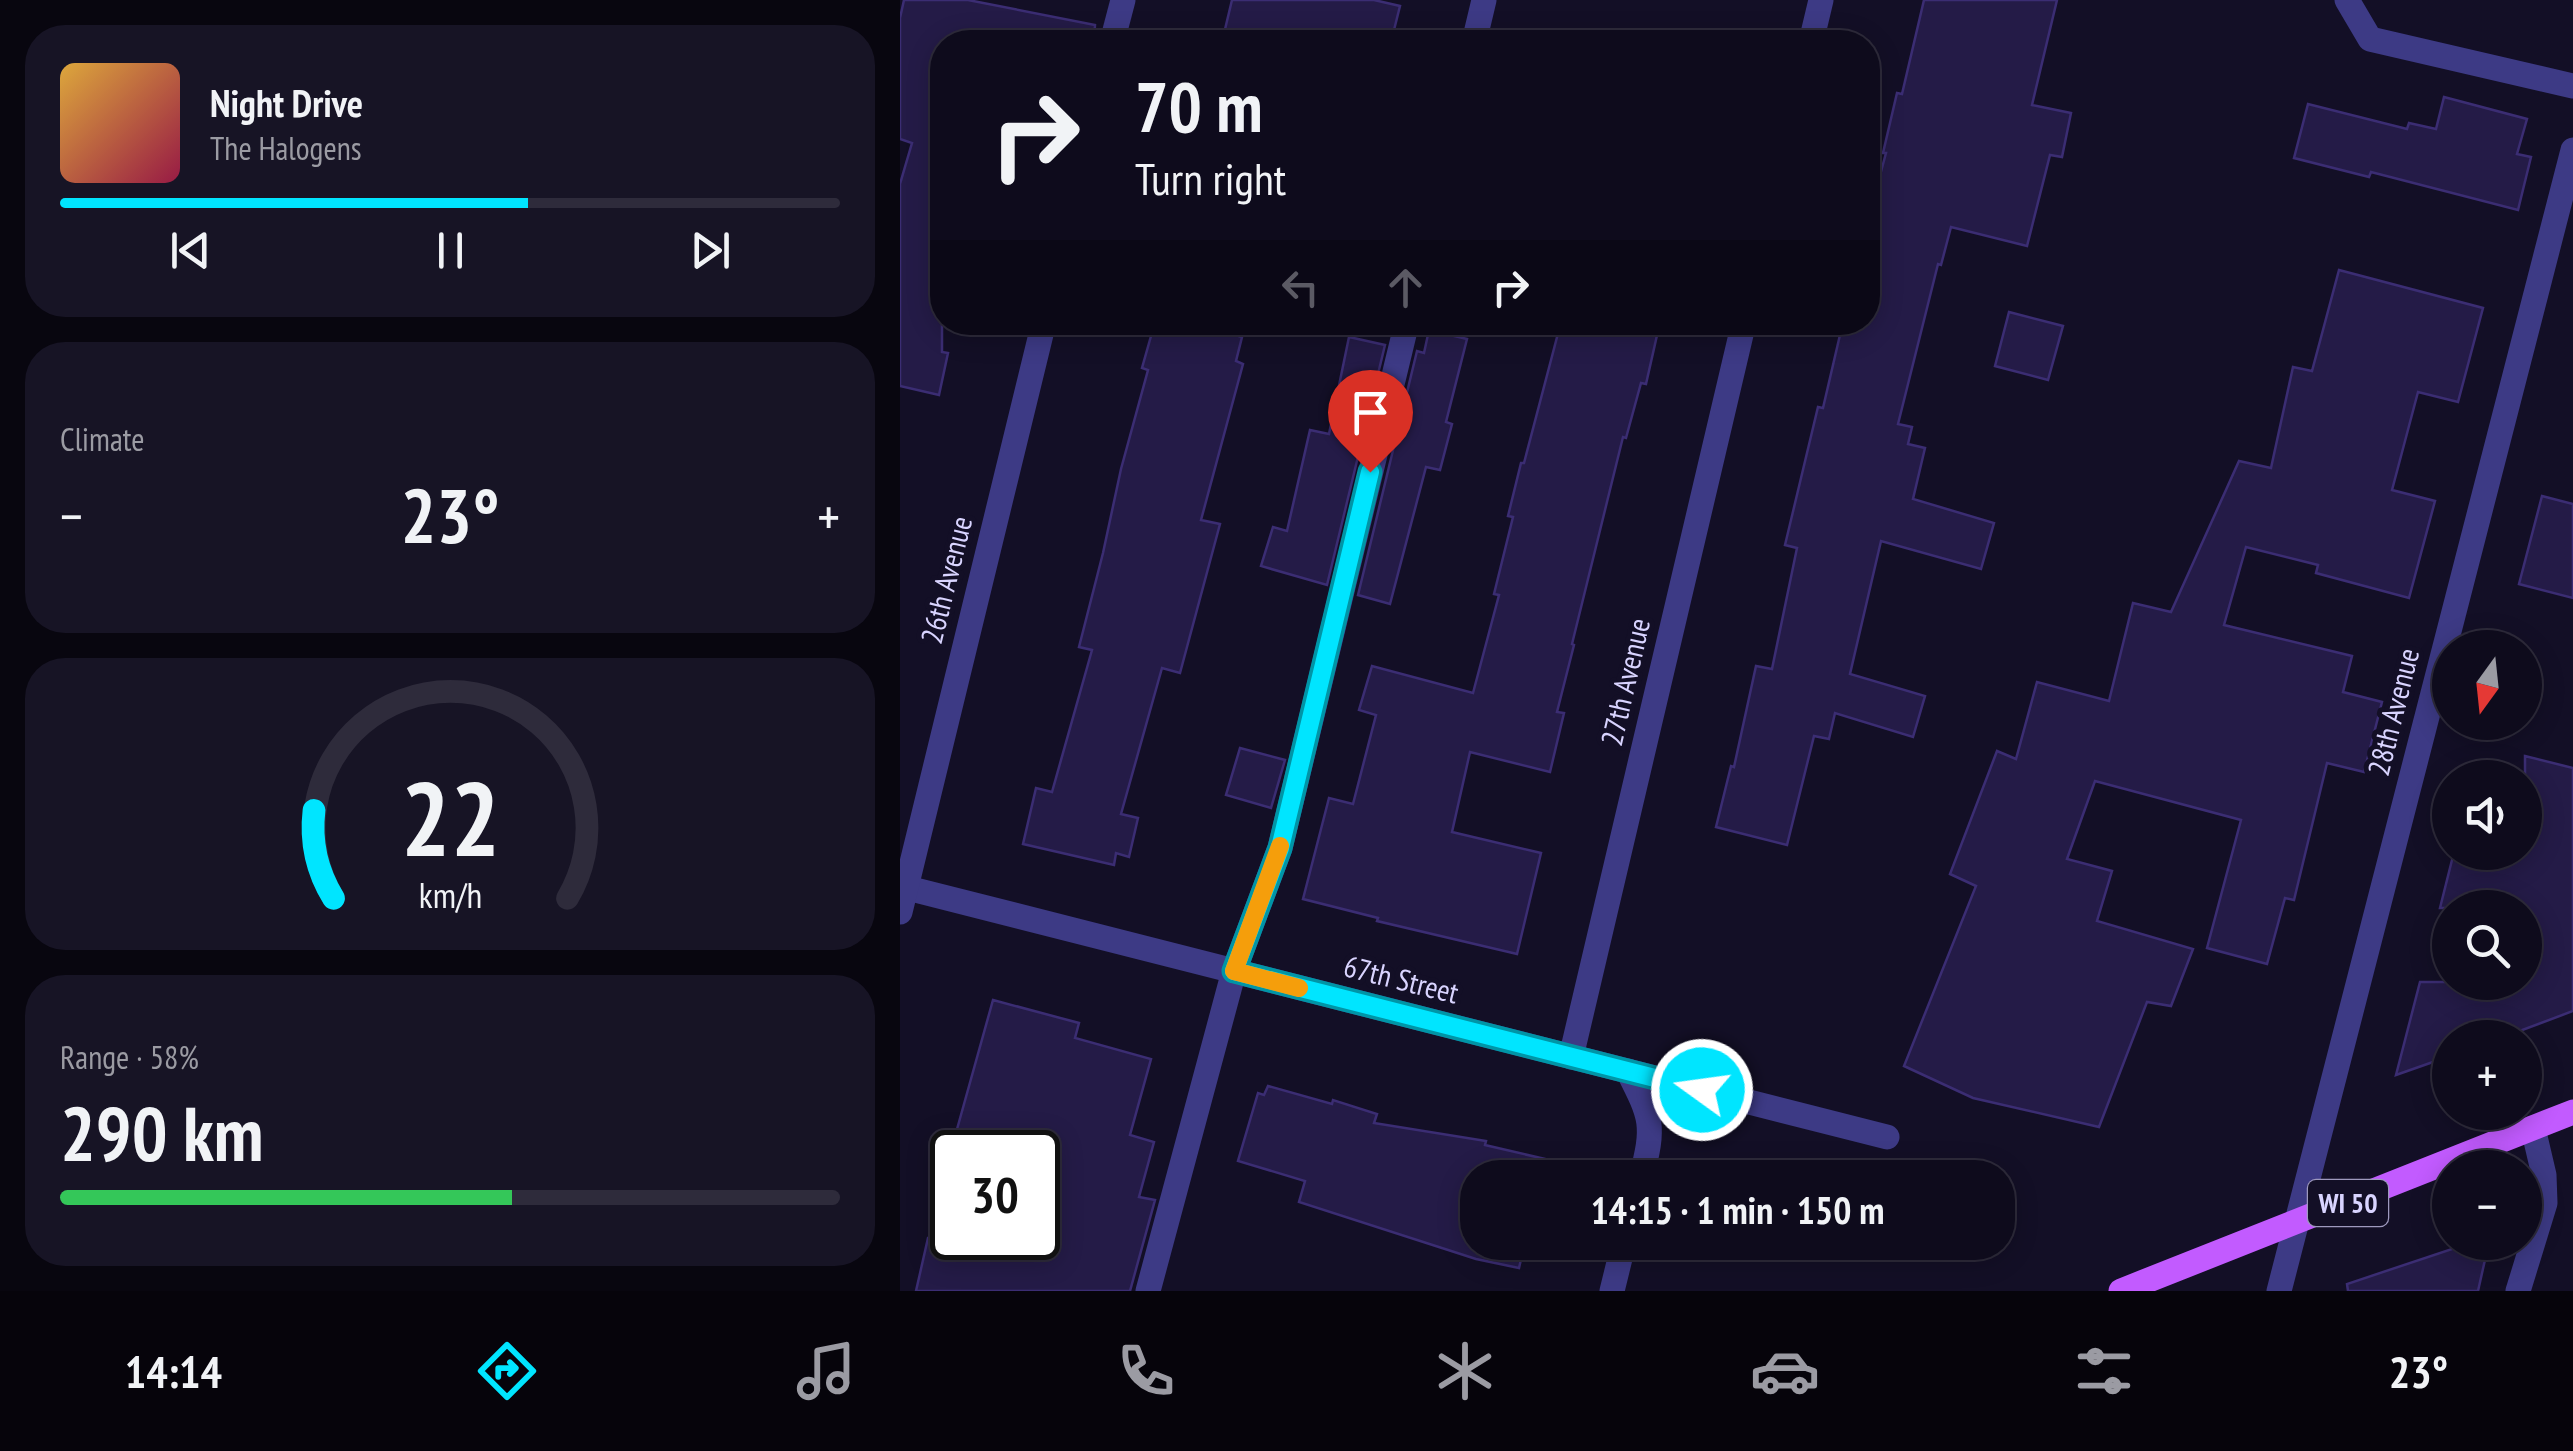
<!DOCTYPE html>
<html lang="en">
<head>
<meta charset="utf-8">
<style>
  body { margin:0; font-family:"PT Sans Narrow",sans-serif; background:#171425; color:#f1f3f6; height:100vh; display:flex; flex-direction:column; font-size:38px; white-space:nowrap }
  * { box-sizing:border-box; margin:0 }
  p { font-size:32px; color:#9b9ba3 }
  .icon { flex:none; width:55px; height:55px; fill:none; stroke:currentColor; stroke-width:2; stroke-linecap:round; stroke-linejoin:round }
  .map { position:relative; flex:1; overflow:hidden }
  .drawer { display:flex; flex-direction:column; gap:25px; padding:25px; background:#08060f; width:900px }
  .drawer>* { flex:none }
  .banner { position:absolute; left:30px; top:30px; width:950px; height:305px; border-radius:40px; box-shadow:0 5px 25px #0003,0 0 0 2px #2e2b3b; background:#0e0b1c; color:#f1f3f6; overflow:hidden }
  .needle { width:65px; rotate:195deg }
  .controls { position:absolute; left:1532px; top:630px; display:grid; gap:20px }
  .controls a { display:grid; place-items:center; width:110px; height:110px; border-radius:50%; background:#0e0b1c; box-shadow:0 5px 25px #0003,0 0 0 2px #2e2b3b; font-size:50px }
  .speed { position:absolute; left:30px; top:1130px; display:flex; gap:20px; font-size:50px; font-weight:700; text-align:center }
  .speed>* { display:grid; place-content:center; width:130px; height:130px; border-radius:50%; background:#0e0b1c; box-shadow:0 5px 25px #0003,0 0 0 2px #2e2b3b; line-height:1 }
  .speed .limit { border:5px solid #111; border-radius:15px; background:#fff; color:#111 }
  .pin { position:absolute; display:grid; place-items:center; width:85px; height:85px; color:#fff; margin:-102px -42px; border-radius:50% 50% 50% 0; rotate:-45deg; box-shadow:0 0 10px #0007 }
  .pin .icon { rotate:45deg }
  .me { position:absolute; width:110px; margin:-55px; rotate:284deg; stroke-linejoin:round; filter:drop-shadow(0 0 8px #0008) }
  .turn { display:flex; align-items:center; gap:35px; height:210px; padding:0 40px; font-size:45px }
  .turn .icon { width:130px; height:130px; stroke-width:2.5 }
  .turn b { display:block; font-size:70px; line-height:85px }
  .lanes { display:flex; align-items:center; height:95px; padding:0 40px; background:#0003; justify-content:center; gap:50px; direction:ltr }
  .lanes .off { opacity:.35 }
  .big { font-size:75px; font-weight:700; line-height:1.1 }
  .drawer .card { flex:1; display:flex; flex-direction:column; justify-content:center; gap:15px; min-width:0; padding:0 35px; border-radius:40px; background:#171425 }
  .drawer .dial { align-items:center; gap:0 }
  .dial svg { height:260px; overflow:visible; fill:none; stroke:#2e2b3b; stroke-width:7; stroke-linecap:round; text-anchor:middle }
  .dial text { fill:#f1f3f6; stroke:none }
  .song { display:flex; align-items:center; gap:30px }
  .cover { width:120px; height:120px; border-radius:15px; background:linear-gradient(135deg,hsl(40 70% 55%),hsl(340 70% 35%)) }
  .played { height:10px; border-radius:5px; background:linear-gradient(90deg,#00e5ff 60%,#2e2b3b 60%) }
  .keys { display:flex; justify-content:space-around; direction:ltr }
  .heat { display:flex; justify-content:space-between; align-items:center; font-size:55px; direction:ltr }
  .charge { height:15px; border-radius:8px; background:linear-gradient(90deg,#34c759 58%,#2e2b3b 0) }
  .trip { position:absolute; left:560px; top:1160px; width:555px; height:100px; border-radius:40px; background:#0e0b1c; box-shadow:0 5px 25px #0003,0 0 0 2px #2e2b3b; font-weight:700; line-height:100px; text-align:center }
  .dock { display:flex; height:160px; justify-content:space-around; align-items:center; background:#06040b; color:#9b9ba3 }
  .dock .icon { width:70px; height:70px }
  .dock .current { color:#00e5ff }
  .dock b { font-size:45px; color:#f1f3f6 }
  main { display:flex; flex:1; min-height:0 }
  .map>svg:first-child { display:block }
  .building { fill:#241b47; stroke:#3b2d73; stroke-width:2.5 }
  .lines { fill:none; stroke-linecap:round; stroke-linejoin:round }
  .minor { stroke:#3d3a85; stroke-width:25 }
  .major { stroke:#c25bff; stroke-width:25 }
  .route-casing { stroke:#0095a6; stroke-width:25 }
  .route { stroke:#00e5ff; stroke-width:18 }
  .slow { stroke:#f59e0b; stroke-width:18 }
  .labels { text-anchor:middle; stroke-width:10; stroke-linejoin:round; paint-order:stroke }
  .shield { fill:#130f26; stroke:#9e99be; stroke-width:2.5 }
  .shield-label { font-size:28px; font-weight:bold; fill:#d9d4ff }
  .street-label { font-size:30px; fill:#d9d4ff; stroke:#130f26 }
</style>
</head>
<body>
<main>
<section class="drawer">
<div class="card">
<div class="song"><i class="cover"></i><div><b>Night Drive</b><p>The Halogens</p></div></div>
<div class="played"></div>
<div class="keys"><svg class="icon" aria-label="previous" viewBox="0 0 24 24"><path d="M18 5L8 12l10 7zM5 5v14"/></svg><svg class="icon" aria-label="pause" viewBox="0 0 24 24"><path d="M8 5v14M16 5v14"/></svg><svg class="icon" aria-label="next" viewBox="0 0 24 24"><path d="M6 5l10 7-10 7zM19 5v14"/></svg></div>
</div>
<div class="card"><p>Climate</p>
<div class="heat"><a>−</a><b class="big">23°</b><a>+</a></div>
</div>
<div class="card dial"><svg viewBox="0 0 100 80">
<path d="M14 69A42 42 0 1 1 86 69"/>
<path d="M14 69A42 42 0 0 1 8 42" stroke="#00e5ff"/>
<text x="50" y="56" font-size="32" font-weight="700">22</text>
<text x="50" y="72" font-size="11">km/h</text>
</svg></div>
<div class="card"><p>Range · 58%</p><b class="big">290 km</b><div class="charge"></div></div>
</section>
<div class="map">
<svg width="1673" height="1291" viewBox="0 0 1673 1291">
  <rect width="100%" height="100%" fill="#130f26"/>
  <g class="building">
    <polygon points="4,0 68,0 195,25 194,42 42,42 42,352 48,353 39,395 0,386 0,184 12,143 0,139 0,18"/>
    <polygon points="332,0 474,0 500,6 491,42 322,42"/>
    <polygon points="1024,0 1157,0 1132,105 1171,113 1162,157 1150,155 1127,246 1051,227 1041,265 1038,264 998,424 1012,427 1008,444 1025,448 1013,499 1094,523 1081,569 981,541 950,674 1025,696 1013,737 935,713 929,739 914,736 887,845 816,827 831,766 834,767 856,666 872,669 897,548 885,545 918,407 923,408 943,322 968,322 968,220 986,153 983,153 997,93 1002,94"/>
    <polygon points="1544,97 1627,119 1617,154 1631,157 1618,210 1471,172 1469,177 1394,158 1408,104 1507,129 1509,123 1536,129"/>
    <polygon points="1439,270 1583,308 1558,402 1518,392 1492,490 1535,501 1509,598 1416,573 1418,565 1346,547 1324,625 1452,656 1443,692 1482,702 1464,772 1427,763 1394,900 1385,898 1367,964 1307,948 1341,820 1195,781 1167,859 1212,871 1197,921 1293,949 1271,1006 1247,1002 1199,1127 1073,1098 1004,1066 1076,886 1050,874 1097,751 1116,759 1137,682 1209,701 1233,603 1271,612 1339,461 1371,468 1393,367 1412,371"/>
    <polygon points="1109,312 1163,326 1148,380 1095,366"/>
    <polygon points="255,322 293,322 342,337 336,361 343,364 301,520 320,524 280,673 262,668 221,814 238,818 229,857 216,853 214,865 123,844 136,788 152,792 192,650 179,647 203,553 221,469 248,370 242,368"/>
    <polygon points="661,322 760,322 746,384 741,383 726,438 723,437 672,644 674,645 657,712 664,713 650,772 570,752 552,832 641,853 617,954 477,921 478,918 403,899 429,798 453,804 476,715 459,710 472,666 573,693 599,595 594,594 613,517 608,516 621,463 624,463"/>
    <polygon points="529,330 567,339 546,422 552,424 540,470 526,467 490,604 458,595 517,351 524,353"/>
    <polygon points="449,337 485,345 427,585 361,566 373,527 387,531 410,430 429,434"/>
    <polygon points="1642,496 1673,504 1673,598 1619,584"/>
    <polygon points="340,748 385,760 371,808 326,795"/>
    <polygon points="1625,756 1673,768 1673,1011 1601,1038 1550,1038 1550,1056 1496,1075 1520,982 1625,982 1625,908 1540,908 1554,852 1625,852"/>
    <polygon points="93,1000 179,1023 175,1038 251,1059 230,1135 254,1142 239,1197 255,1200 230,1291 16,1291 28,1238 138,1238 138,1152 102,1152 54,1140"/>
    <polygon points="368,1086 432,1104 433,1100 477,1114 474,1123 586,1141 585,1145 645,1159 640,1178 578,1178 578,1242 625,1242 619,1268 576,1259 399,1202 405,1181 338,1161 358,1093 364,1095"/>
    <polygon points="1573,1242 1589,1242 1578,1291 1448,1291 1447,1284"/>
  </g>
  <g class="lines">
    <g class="minor">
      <polyline points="1447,0 1470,39 1673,86"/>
      <polyline points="212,42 223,0"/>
      <polyline points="574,42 584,0"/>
      <polyline points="911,42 921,0"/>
      <polyline points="0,886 987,1137"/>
      <polyline points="0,912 144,322"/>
      <polyline points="671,1057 844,322"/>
      <path d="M728,1071C752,1118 755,1125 741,1178"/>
      <polyline points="248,1291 334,971 380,848 507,322"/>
      <polyline points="712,1291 724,1242"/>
      <polyline points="1379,1291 1673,150"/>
      <polyline points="1618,1291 1645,1203 1644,1175 1633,1128"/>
    </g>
    <polyline class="major" points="1221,1291 1673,1112"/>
  </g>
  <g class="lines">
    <g class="route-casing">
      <polyline id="route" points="470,472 380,848 334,971 802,1090"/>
    </g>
    <use href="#route" class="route"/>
    <polyline class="slow" points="380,846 334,971 399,988"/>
  </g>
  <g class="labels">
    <rect class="shield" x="1408" y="1180" width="80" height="46" rx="8"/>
    <g class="shield-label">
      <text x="1448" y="1213">WI 50</text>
    </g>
    <g class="street-label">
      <text transform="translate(47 580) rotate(-76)" y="10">26th Avenue</text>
      <text transform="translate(726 682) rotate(-77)" y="10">27th Avenue</text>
      <text transform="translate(1494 712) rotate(-76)" y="10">28th Avenue</text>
      <text transform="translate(501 980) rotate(14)" y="10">67th Street</text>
    </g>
  </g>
</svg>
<div class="controls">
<a><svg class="needle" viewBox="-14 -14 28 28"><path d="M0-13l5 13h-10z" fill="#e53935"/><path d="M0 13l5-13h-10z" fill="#9b9ba3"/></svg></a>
<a><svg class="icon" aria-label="sound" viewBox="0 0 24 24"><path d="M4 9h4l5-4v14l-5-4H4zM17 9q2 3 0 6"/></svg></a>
<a><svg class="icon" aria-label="search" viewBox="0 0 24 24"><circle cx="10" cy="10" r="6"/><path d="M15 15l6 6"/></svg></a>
<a>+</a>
<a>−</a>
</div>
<div class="speed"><div class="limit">30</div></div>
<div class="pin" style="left:470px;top:472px;background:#d93025"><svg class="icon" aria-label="arrive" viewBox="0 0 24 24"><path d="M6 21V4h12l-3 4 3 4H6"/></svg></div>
<svg class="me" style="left:802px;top:1090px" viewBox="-20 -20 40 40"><circle r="17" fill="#00e5ff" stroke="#fff" stroke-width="3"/><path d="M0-11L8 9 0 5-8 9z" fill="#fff"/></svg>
<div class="trip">14:15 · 1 min · 150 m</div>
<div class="banner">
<div class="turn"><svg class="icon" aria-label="right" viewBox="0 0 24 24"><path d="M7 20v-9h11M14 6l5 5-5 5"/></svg><div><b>70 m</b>Turn right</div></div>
<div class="lanes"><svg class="icon off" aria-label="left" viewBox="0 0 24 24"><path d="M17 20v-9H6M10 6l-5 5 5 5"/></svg><svg class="icon off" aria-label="ahead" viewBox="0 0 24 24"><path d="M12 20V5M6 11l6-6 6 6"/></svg><svg class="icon" aria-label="right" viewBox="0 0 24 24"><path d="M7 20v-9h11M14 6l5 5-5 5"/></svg></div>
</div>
</div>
</main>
<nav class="dock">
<b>14:14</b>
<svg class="icon current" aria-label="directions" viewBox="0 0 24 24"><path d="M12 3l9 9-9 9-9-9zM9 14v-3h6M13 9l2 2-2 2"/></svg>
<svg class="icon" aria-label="music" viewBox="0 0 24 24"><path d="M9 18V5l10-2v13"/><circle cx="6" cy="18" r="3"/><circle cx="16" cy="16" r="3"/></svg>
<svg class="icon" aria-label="phone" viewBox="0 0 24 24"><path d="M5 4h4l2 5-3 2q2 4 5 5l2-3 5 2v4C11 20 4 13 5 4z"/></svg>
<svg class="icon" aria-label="climate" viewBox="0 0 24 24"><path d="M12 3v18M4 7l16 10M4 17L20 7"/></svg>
<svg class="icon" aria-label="car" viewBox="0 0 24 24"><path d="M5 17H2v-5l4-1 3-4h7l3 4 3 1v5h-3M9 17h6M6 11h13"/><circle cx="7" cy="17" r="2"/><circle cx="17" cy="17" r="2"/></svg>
<svg class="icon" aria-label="filters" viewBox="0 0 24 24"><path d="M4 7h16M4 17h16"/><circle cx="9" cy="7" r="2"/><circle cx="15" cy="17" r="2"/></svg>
<b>23°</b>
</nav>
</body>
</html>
